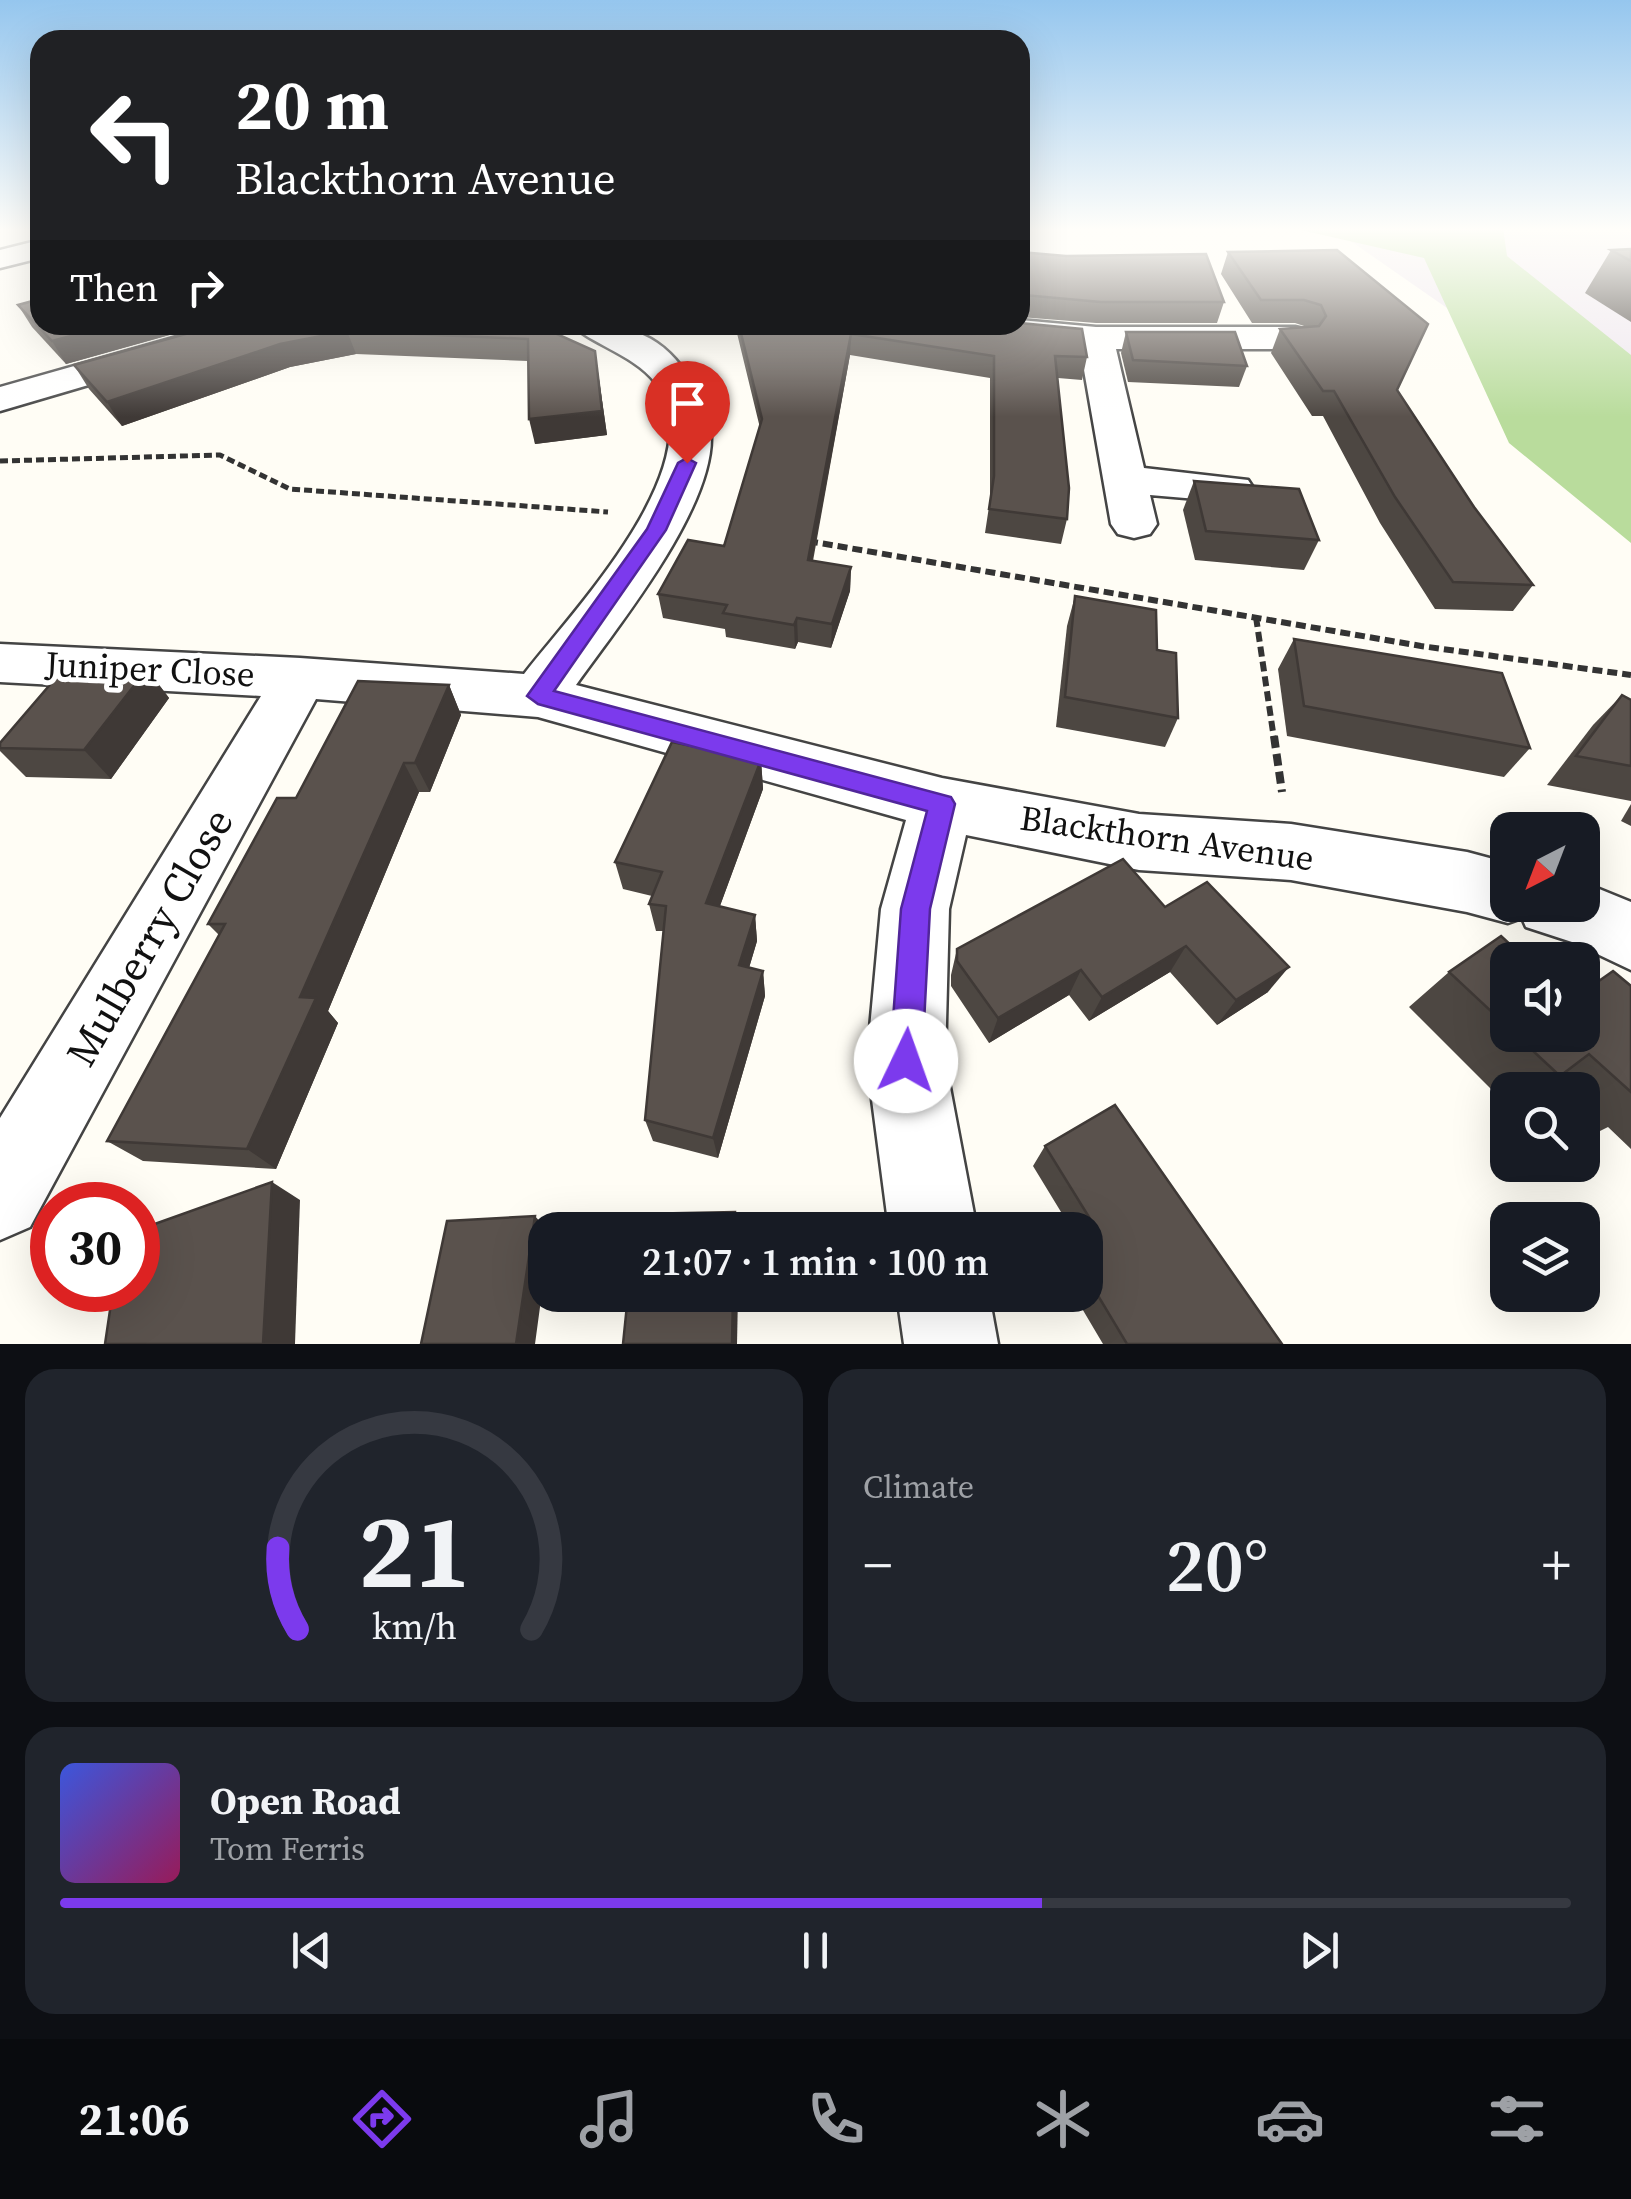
<!DOCTYPE html>
<html lang="en">
<head>
<meta charset="utf-8">
<style>
  body { margin:0; font-family:"Source Serif 4",serif; background:#20242c; color:#f1f3f6; height:100vh; display:flex; flex-direction:column; font-size:38px; white-space:nowrap }
  * { box-sizing:border-box; margin:0 }
  p { font-size:32px; color:#9ea1a6 }
  .icon { flex:none; width:55px; height:55px; fill:none; stroke:currentColor; stroke-width:2; stroke-linecap:round; stroke-linejoin:round }
  .map { position:relative; height:1344px; overflow:hidden }
  .details { display:flex; flex-direction:column; gap:25px; padding:25px; background:#0d0f14; flex:1 }
  .details>* { flex:none }
  .top-card { position:absolute; left:30px; top:30px; width:1000px; height:305px; border-radius:30px; box-shadow:0 10px 40px #0002; background:#202124; color:#fff; overflow:hidden }
  .needle { width:65px; rotate:222deg }
  .controls { position:absolute; left:1490px; top:812px; display:grid; gap:20px }
  .controls a { display:grid; place-items:center; width:110px; height:110px; border-radius:20px; background:#171b24; box-shadow:0 10px 40px #0002; font-size:50px }
  .speed { position:absolute; left:30px; top:1182px; display:flex; gap:20px; font-size:50px; font-weight:700; text-align:center }
  .speed>* { display:grid; place-content:center; width:130px; height:130px; border-radius:50%; background:#171b24; box-shadow:0 10px 40px #0002; line-height:1 }
  .speed .limit { border:15px solid #d22; background:#fff; color:#111 }
  .pin { position:absolute; display:grid; place-items:center; width:85px; height:85px; color:#fff; margin:-102px -42px; border-radius:50% 50% 50% 0; rotate:-45deg; box-shadow:0 0 10px #0007 }
  .pin .icon { rotate:45deg }
  .me { position:absolute; width:110px; margin:-55px; rotate:3deg; stroke-linejoin:round; filter:drop-shadow(0 0 8px #0008) }
  .turn { display:flex; align-items:center; gap:35px; height:210px; padding:0 40px; font-size:45px }
  .turn .icon { width:130px; height:130px; stroke-width:2.5 }
  .turn b { display:block; font-size:70px; line-height:85px }
  .then { display:flex; align-items:center; height:95px; padding:0 40px; background:#0003; gap:20px; font-size:38px }
  .big { font-size:75px; font-weight:600; line-height:1.1 }
  .details .card { flex:1; display:flex; flex-direction:column; justify-content:center; gap:15px; min-width:0; padding:0 35px; border-radius:30px; background:#20242c }
  .details .dial { align-items:center; gap:0 }
  .dial svg { height:260px; overflow:visible; fill:none; stroke:#363941; stroke-width:7; stroke-linecap:round; text-anchor:middle }
  .dial text { fill:#f1f3f6; stroke:none }
  .song { display:flex; align-items:center; gap:30px }
  .cover { width:120px; height:120px; border-radius:15px; background:linear-gradient(135deg,hsl(230 70% 55%),hsl(330 70% 35%)) }
  .played { height:10px; border-radius:5px; background:linear-gradient(90deg,#7c3aed 65%,#363941 65%) }
  .keys { display:flex; justify-content:space-around; direction:ltr }
  .heat { display:flex; justify-content:space-between; align-items:center; font-size:55px; direction:ltr }
  .details .tiles { flex:1; display:grid; gap:25px; grid-template-columns:1fr 1fr }
  .card:last-child { grid-column:span 2 }
  .trip { position:absolute; left:528px; top:1212px; width:575px; height:100px; border-radius:30px; background:#171b24; box-shadow:0 10px 40px #0002; font-weight:600; line-height:100px; text-align:center }
  .menu { display:flex; height:160px; justify-content:space-around; align-items:center; background:#090b0e; color:#9ea1a6 }
  .menu .icon { width:70px; height:70px }
  .menu .on { color:#7c3aed }
  .menu b { font-size:45px; color:#f1f3f6 }
  .map>svg:first-child { display:block }
  .industrial { fill:#eee6ef }
  .forest { fill:#b9dc9c }
  .lines { fill:none; stroke-linecap:round; stroke-linejoin:round }
  .minor-casing { stroke:#444; stroke-width:5 }
  .path-far2 { stroke:#333; stroke-width:5; stroke-dasharray:8 4; stroke-linecap:butt }
  .path-far1 { stroke:#333; stroke-width:6; stroke-dasharray:10 5; stroke-linecap:butt }
  .path { stroke:#333; stroke-width:8; stroke-dasharray:12 6; stroke-linecap:butt }
  .minor { fill:#fff; fill-rule:evenodd }
  .wall { fill:#4d4742 }
  .shaded-wall { fill:#3f3936 }
  .building { fill:#5a524d; stroke:#3f3936; stroke-width:2.5 }
  .route { fill:#7c3aed; stroke:#51269a; stroke-width:2.5 }
  .labels { text-anchor:middle; stroke-width:10; stroke-linejoin:round; paint-order:stroke }
  .street-label { font-size:35px; fill:#111; stroke:#fff }
  .near-street-label { font-size:42px; fill:#111; stroke:#fff }
</style>
</head>
<body>
<div class="map">
<svg width="1631" height="1344" viewBox="0 0 1631 1344">
  <rect width="100%" height="100%" fill="#fffdf5"/>
  <polygon class="industrial" points="1332,228 1631,228 1631,436"/>
  <polygon class="forest" points="1292,228 1503,228 1507,256 1631,355 1631,543 1509,443 1424,258"/>
  <g class="lines">
    <g class="minor-casing">
      <g id="minor">
        <polygon points="40,240 40,258 0,268 0,250"/>
        <polygon points="1020,320 1096,327 1295,327 1308,330 1313,338 1308,346 1295,349 1116,349 1144,468 1248,480 1254,489 1248,498 1232,502 1150,495 1157,524 1150,534 1134,538 1118,534 1111,524 1080,347 959,335 947,332 942,325 1020,325"/>
        <polygon points="219,325 274,325 269,332 0,411 0,387"/>
        <path d="M574,325C623,325 656,329 687,374C701,393 711,413 711,437C712,511 618,626 576,685L942,778L1139,814L1291,824L1467,852L1508,863V905H1582V882L1587,884L1631,902V970L1572,942L1526,927L1522,918L1508,923L1467,912L1291,880L1139,870L966,835L949,909L945,1061L977,1230H889L867,1061L881,909L906,820L538,717L316,699L30,1227L0,1240V1118L261,696L0,682V644L300,658L524,674C571,613 717,462 655,382C633,354 586,342 574,325Z"/>
        <polygon points="897,1295 989,1295 998,1344 904,1344"/>
      </g>
    </g>
    <polyline class="path-far2" points="0,461 220,455 290,489 608,512"/>
    <g class="path-far1">
      <polyline points="808,541 1421,646 1631,675"/>
      <polyline points="1256,617 1274,739"/>
    </g>
    <polyline class="path" points="1274,736 1282,792"/>
    <use href="#minor" class="minor"/>
  </g>
  <g class="wall">
    <polygon points="1631,249 1631,322 1585,293 1611,250"/>
    <polygon points="1337,250 1397,390 1474,507 1533,585 1513,611 1435,609 1380,523 1323,416 1312,416 1271,353 1280,329 1307,327 1295,323 1252,323 1221,274 1228,252"/>
    <polygon points="1020,252 1224,302 1217,323 1096,323 1020,317"/>
    <polygon points="18,305 205,325 66,364 32,327"/>
    <polygon points="218,325 537,325 595,351 607,435 535,444 528,361 356,354 290,367 122,426 89,389 74,365"/>
    <polygon points="735,325 1020,325 1087,357 1082,380 1058,378 1067,519 1061,544 985,533 990,500 990,378 850,355 813,561 851,567 850,591 831,648 798,642 795,649 726,637 725,629 663,618 658,594 724,546 760,428"/>
    <polygon points="1126,332 1247,366 1239,387 1128,382 1121,353"/>
    <polygon points="1194,481 1319,540 1304,570 1195,560 1183,510"/>
    <polygon points="1075,596 1157,650 1178,718 1165,747 1056,727 1067,626"/>
    <polygon points="1294,639 1530,748 1504,777 1287,736 1278,669"/>
    <polygon points="147,669 169,698 111,779 26,777 0,751 0,743"/>
    <polygon points="449,685 461,715 430,792 419,792 328,1011 338,1023 276,1169 143,1161 107,1141 219,935 208,924 296,798"/>
    <polygon points="1622,695 1631,700 1631,801 1547,785 1593,725"/>
    <polygon points="761,760 763,789 720,906 755,915 757,941 749,968 763,971 765,996 718,1158 653,1141 645,1120 663,931 656,931 649,904 652,896 623,889 615,862"/>
    <polygon points="1631,804 1631,826 1621,821"/>
    <polygon points="1165,907 1268,992 1217,1025 1170,972 1089,1021 1069,995 989,1043 951,986 951,975 957,949"/>
    <polygon points="1508,960 1508,1035 1582,1035 1631,986 1631,1149 1608,1127 1590,1136 1582,1129 1582,1090 1542,1090 1540,1089 1538,1090 1508,1090 1508,1106 1409,1007 1449,972"/>
    <polygon points="1045,1146 1282,1344 1103,1344 1074,1295 1085,1295 1085,1230 1072,1230 1033,1166"/>
  </g>
  <g class="shaded-wall">
    <polygon points="1024,295 1020,317 1020,300"/>
    <polygon points="112,325 205,325 66,364 52,341"/>
    <polygon points="347,331 356,354 290,367 122,426 107,402 280,344"/>
    <polygon points="851,334 850,355 808,584 808,560"/>
    <polygon points="595,351 607,435 535,444 529,419"/>
    <polygon points="851,567 850,591 831,648 832,624"/>
    <polygon points="797,618 798,642 795,649 794,625"/>
    <polygon points="147,669 169,698 111,779 84,750"/>
    <polygon points="449,685 461,715 430,792 415,763"/>
    <polygon points="761,760 763,789 711,930 706,903"/>
    <polygon points="404,763 419,792 328,1011 338,1023 276,1169 247,1149 300,997"/>
    <polygon points="755,915 757,941 742,991 739,965"/>
    <polygon points="1186,946 1170,972 1089,1021 1102,997"/>
    <polygon points="1289,967 1268,992 1217,1025 1236,1000"/>
    <polygon points="1081,970 1069,995 989,1043 998,1018"/>
    <polygon points="763,971 765,996 718,1158 713,1138"/>
    <polygon points="272,1182 300,1200 295,1344 263,1344"/>
    <polygon points="735,1212 739,1230 734,1230"/>
    <polygon points="535,1216 547,1230 545,1230 545,1270 535,1344 516,1344"/>
    <polygon points="733,1295 738,1295 737,1344 732,1344"/>
  </g>
  <g class="building">
    <polygon points="1631,249 1631,261 1611,250"/>
    <polygon points="1337,250 1428,324 1397,390 1474,507 1533,585 1453,582 1395,497 1334,391 1323,391 1280,329 1319,326 1326,316 1321,305 1304,300 1261,300 1228,252"/>
    <polygon points="1020,252 1066,256 1206,254 1224,302 1101,302 1024,295 1020,300"/>
    <polygon points="40,299 40,325 112,325 52,341 18,305"/>
    <polygon points="1020,323 1082,329 1087,357 1055,356 1069,488 1067,519 989,509 994,476 994,356 851,334 808,560 851,567 832,624 797,618 794,625 723,613 727,605 658,594 688,540 724,546 762,419 739,325 1020,325"/>
    <polygon points="218,325 537,325 595,351 602,411 529,419 528,339 347,331 280,344 107,402 74,365"/>
    <polygon points="1126,332 1235,332 1247,366 1133,360"/>
    <polygon points="1194,481 1299,489 1319,540 1206,531"/>
    <polygon points="1075,596 1156,610 1157,650 1176,653 1178,718 1065,697"/>
    <polygon points="1294,639 1502,673 1530,748 1304,706"/>
    <polygon points="66,666 147,669 84,750 0,748 0,743"/>
    <polygon points="358,681 449,685 415,763 404,763 300,997 316,998 247,1149 107,1141 225,924 208,924 277,798 296,798"/>
    <polygon points="1622,695 1631,700 1631,766 1576,756"/>
    <polygon points="672,742 761,760 706,903 755,915 739,965 763,971 713,1138 645,1120 666,906 649,904 662,872 615,862"/>
    <polygon points="1123,859 1165,907 1207,882 1289,967 1236,1000 1186,946 1102,997 1081,970 998,1018 957,961 957,949"/>
    <polygon points="1501,936 1527,960 1508,960 1508,1027 1449,972"/>
    <polygon points="1613,971 1631,986 1631,1092 1589,1054 1560,1076 1516,1035 1582,1035 1582,993"/>
    <polygon points="1115,1105 1282,1344 1127,1344 1085,1274 1085,1230 1081,1230 1092,1222 1045,1146"/>
    <polygon points="272,1182 263,1344 105,1344 113,1290 138,1290 138,1230"/>
    <polygon points="735,1212 734,1230 634,1230 636,1214"/>
    <polygon points="535,1216 516,1344 421,1344 447,1221"/>
    <polygon points="628,1295 733,1295 732,1344 623,1344"/>
  </g>
  <linearGradient id="sky" x2="0" y2="1"><stop stop-color="#95c6ee"/><stop offset="0.55" stop-color="#fffefa"/><stop offset="1" stop-color="#fffefa" stop-opacity="0"/></linearGradient>
  <rect width="1631" height="417" fill="url(#sky)"/>
  <polygon class="route" points="687,458 696,463 666,530 554,691 951,797 955,804 930,909 922,1061 918,1072 906,1077 895,1072 890,1061 901,909 927,811 538,704 527,696 647,529 678,463"/>
  <g class="labels">
    <g class="street-label">
      <text transform="translate(150 669) rotate(3)" y="12">Juniper Close</text>
      <text transform="translate(1167 838) rotate(8)" y="12">Blackthorn Avenue</text>
    </g>
    <g class="near-street-label">
      <text transform="translate(149 937) rotate(-60)" y="15">Mulberry Close</text>
    </g>
  </g>
</svg>
<div class="controls">
<a><svg class="needle" viewBox="-14 -14 28 28"><path d="M0-13l5 13h-10z" fill="#e53935"/><path d="M0 13l5-13h-10z" fill="#9ea1a6"/></svg></a>
<a><svg class="icon" aria-label="sound" viewBox="0 0 24 24"><path d="M4 9h4l5-4v14l-5-4H4zM17 9q2 3 0 6"/></svg></a>
<a><svg class="icon" aria-label="search" viewBox="0 0 24 24"><circle cx="10" cy="10" r="6"/><path d="M15 15l6 6"/></svg></a>
<a><svg class="icon" aria-label="layers" viewBox="0 0 24 24"><path d="M12 4l9 5-9 5-9-5zM3 14l9 5 9-5"/></svg></a>
</div>
<div class="speed"><div class="limit">30</div></div>
<div class="pin" style="left:687px;top:463px;background:#d93025"><svg class="icon" aria-label="arrive" viewBox="0 0 24 24"><path d="M6 21V4h12l-3 4 3 4H6"/></svg></div>
<svg class="me" style="left:906px;top:1061px" viewBox="-20 -20 40 40"><circle r="19" fill="#fff"/><path d="M0-13L10 11 0 6-10 11z" fill="#7c3aed"/></svg>
<div class="trip">21:07 · 1 min · 100 m</div>
<div class="top-card">
<div class="turn"><svg class="icon" aria-label="left" viewBox="0 0 24 24"><path d="M17 20v-9H6M10 6l-5 5 5 5"/></svg><div><b>20 m</b>Blackthorn Avenue</div></div>
<div class="then">Then<svg class="icon" aria-label="right" viewBox="0 0 24 24"><path d="M7 20v-9h11M14 6l5 5-5 5"/></svg></div>
</div>
</div>
<section class="details">
<div class="tiles">
<div class="card dial"><svg viewBox="0 0 100 80">
<path d="M14 69A42 42 0 1 1 86 69"/>
<path d="M14 69A42 42 0 0 1 8 44" stroke="#7c3aed"/>
<text x="50" y="56" font-size="32" font-weight="700">21</text>
<text x="50" y="72" font-size="11">km/h</text>
</svg></div>
<div class="card"><p>Climate</p>
<div class="heat"><a>−</a><b class="big">20°</b><a>+</a></div>
</div>
<div class="card">
<div class="song"><i class="cover"></i><div><b>Open Road</b><p>Tom Ferris</p></div></div>
<div class="played"></div>
<div class="keys"><svg class="icon" aria-label="previous" viewBox="0 0 24 24"><path d="M18 5L8 12l10 7zM5 5v14"/></svg><svg class="icon" aria-label="pause" viewBox="0 0 24 24"><path d="M8 5v14M16 5v14"/></svg><svg class="icon" aria-label="next" viewBox="0 0 24 24"><path d="M6 5l10 7-10 7zM19 5v14"/></svg></div>
</div>
</div>
</section>
<nav class="menu">
<b>21:06</b>
<svg class="icon on" aria-label="directions" viewBox="0 0 24 24"><path d="M12 3l9 9-9 9-9-9zM9 14v-3h6M13 9l2 2-2 2"/></svg>
<svg class="icon" aria-label="music" viewBox="0 0 24 24"><path d="M9 18V5l10-2v13"/><circle cx="6" cy="18" r="3"/><circle cx="16" cy="16" r="3"/></svg>
<svg class="icon" aria-label="phone" viewBox="0 0 24 24"><path d="M5 4h4l2 5-3 2q2 4 5 5l2-3 5 2v4C11 20 4 13 5 4z"/></svg>
<svg class="icon" aria-label="climate" viewBox="0 0 24 24"><path d="M12 3v18M4 7l16 10M4 17L20 7"/></svg>
<svg class="icon" aria-label="car" viewBox="0 0 24 24"><path d="M5 17H2v-5l4-1 3-4h7l3 4 3 1v5h-3M9 17h6M6 11h13"/><circle cx="7" cy="17" r="2"/><circle cx="17" cy="17" r="2"/></svg>
<svg class="icon" aria-label="filters" viewBox="0 0 24 24"><path d="M4 7h16M4 17h16"/><circle cx="9" cy="7" r="2"/><circle cx="15" cy="17" r="2"/></svg>
</nav>
</body>
</html>
